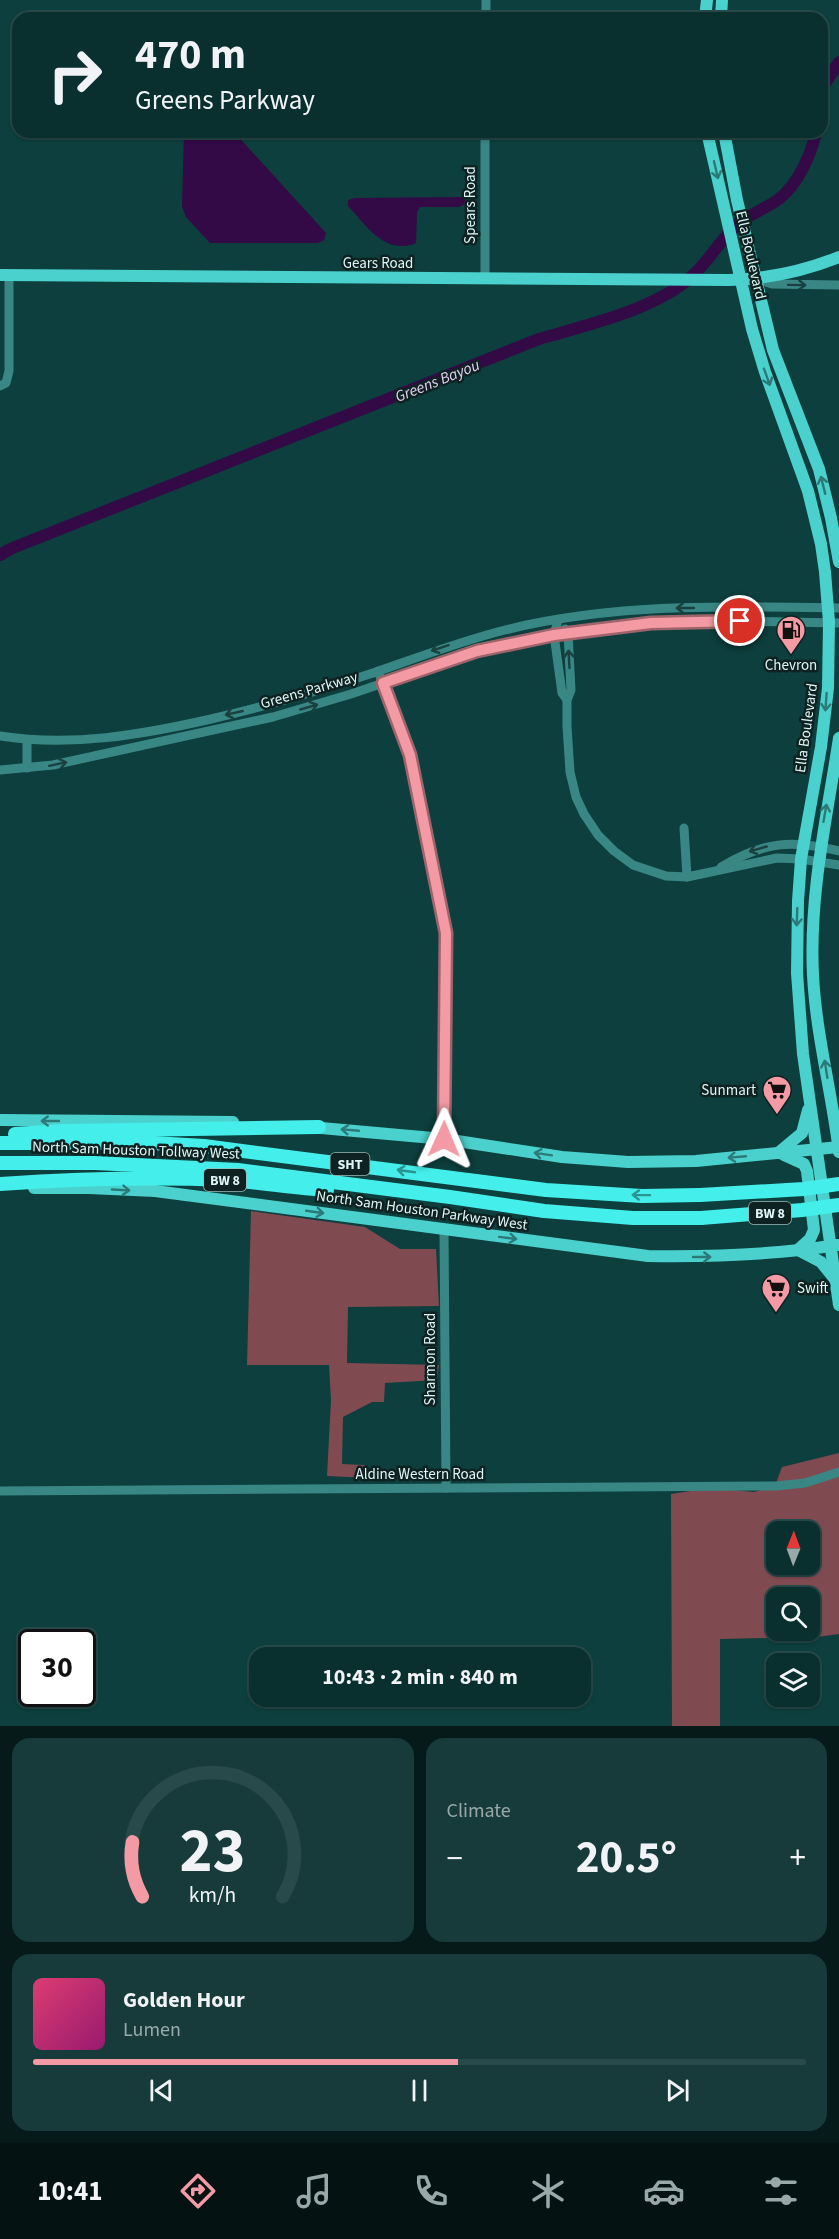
<!DOCTYPE html>
<html lang="en">
<head>
<meta charset="utf-8">
<style>
  body { margin:0; font-family:"Source Sans 3",sans-serif; background:#173b3a; color:#f1f3f6; height:100vh; display:flex; flex-direction:column; font-size:22px; white-space:nowrap }
  * { box-sizing:border-box; margin:0 }
  p { font-size:20px; color:#99a9aa }
  .icon { flex:none; width:33px; height:33px; fill:none; stroke:currentColor; stroke-width:2; stroke-linecap:round; stroke-linejoin:round }
  .map { position:relative; height:1726px; overflow:hidden }
  .sheet { display:flex; flex-direction:column; gap:12px; padding:12px; background:#051a19; flex:1 }
  .sheet>* { flex:none }
  .hud { position:absolute; left:12px; top:12px; width:816px; height:126px; border-radius:18px; box-shadow:0 2px 4px #0004,0 0 0 2px #294a4a; background:#092f2e; color:#f1f3f6; overflow:hidden }
  .needle { width:39px; rotate:1deg }
  .buttons { position:absolute; left:766px; top:1521px; display:grid; gap:12px }
  .buttons a { display:grid; place-items:center; width:54px; height:54px; border-radius:12px; background:#092f2e; box-shadow:0 2px 4px #0004,0 0 0 2px #294a4a; font-size:30px }
  .speed { position:absolute; left:18px; top:1629px; display:flex; gap:12px; font-size:30px; font-weight:700; text-align:center }
  .speed>* { display:grid; place-content:center; width:78px; height:78px; border-radius:50%; background:#092f2e; box-shadow:0 2px 4px #0004,0 0 0 2px #294a4a; line-height:1 }
  .speed .limit { border:3px solid #111; border-radius:9px; background:#fff; color:#111 }
  .pin { position:absolute; display:grid; place-items:center; width:51px; height:51px; color:#fff; margin:-26px; border:3px solid #fff; border-radius:50%; box-shadow:0 2px 6px #0007 }
  .me { position:absolute; width:66px; margin:-33px; rotate:1deg; stroke-linejoin:round; filter:drop-shadow(0 0 4px #0008) }
  .turn { display:flex; align-items:center; gap:21px; height:126px; padding:0 24px; font-size:27px }
  .turn .icon { width:78px; height:78px; stroke-width:2.5 }
  .turn b { display:block; font-size:42px; line-height:51px }
  .big { font-size:45px; font-weight:700; line-height:1.1 }
  .sheet .widget { flex:1; display:flex; flex-direction:column; justify-content:center; gap:9px; min-width:0; padding:0 21px; border-radius:18px; background:#173b3a }
  .sheet .dial { align-items:center; gap:0 }
  .dial svg { height:156px; overflow:visible; fill:none; stroke:#294a4a; stroke-width:7; stroke-linecap:round; text-anchor:middle }
  .dial text { fill:#f1f3f6; stroke:none }
  .song { display:flex; align-items:center; gap:18px }
  .cover { width:72px; height:72px; border-radius:9px; background:linear-gradient(135deg,hsl(340 70% 55%),hsl(320 70% 35%)) }
  .played { height:6px; border-radius:3px; background:linear-gradient(90deg,#f49aa4 55%,#294a4a 55%) }
  .keys { display:flex; justify-content:space-around; direction:ltr }
  .heat { display:flex; justify-content:space-between; align-items:center; font-size:33px; direction:ltr }
  .sheet .tiles { flex:1; display:grid; gap:12px; grid-template-columns:1fr 1fr }
  .widget:last-child { grid-column:span 2 }
  .trip { position:absolute; left:249px; top:1647px; width:342px; height:60px; border-radius:18px; background:#092f2e; box-shadow:0 2px 4px #0004,0 0 0 2px #294a4a; font-weight:700; line-height:60px; text-align:center }
  .menu { display:flex; height:96px; justify-content:space-around; align-items:center; background:#041312; color:#99a9aa }
  .menu .icon { width:42px; height:42px }
  .menu .active { color:#f49aa4 }
  .menu b { font-size:27px; color:#f1f3f6 }
  .map>svg:first-child { display:block }
  .green { fill:#804a51; fill-rule:evenodd }
  .water { fill:#330946 }
  .lines { fill:none; stroke-linecap:round; stroke-linejoin:round }
  .river { stroke:#330946; stroke-width:12 }
  .minor { stroke:#398785; stroke-width:9 }
  .major { stroke:#4bd1cd; stroke-width:12 }
  .highway { stroke:#44efeb; stroke-width:14 }
  .highway-bridge { stroke:#44efeb; stroke-width:14 }
  .oneway { stroke:#2c7a77 }
  .oneway2 { stroke:#1b403f }
  .oneway3 { stroke:#2c9390 }
  .route-casing { stroke:#9f646b; stroke-width:15 }
  .route { stroke:#f49aa4; stroke-width:10 }
  .labels { text-anchor:middle; stroke-width:5; stroke-linejoin:round; paint-order:stroke }
  .shield { fill:#0e2221; stroke:#9fb6b5; stroke-width:1.5 }
  .shield-label { font-size:14px; font-weight:bold; fill:#ddf5f4 }
  .street-label { font-size:15px; fill:#ddf5f4; stroke:#0e2221 }
  .poi-label { font-size:15px; fill:#ddf5f4; stroke:#0e2221 }
  .water-label { font-size:16px; font-style:italic; fill:#e4cef2; stroke:#0e2221 }
</style>
</head>
<body>
<div class="map">
<svg width="839" height="1726" viewBox="0 0 839 1726">
  <rect width="100%" height="100%" fill="#0c3f3d"/>
  <g class="green">
    <polygon points="251,1211 365,1227 400,1249 436,1249 439,1306 348,1307 347,1363 439,1365 437,1380 385,1383 384,1402 372,1402 343,1417 342,1464 365,1465 368,1478 327,1476 331,1400 329,1365 247,1365"/>
    <path d="M839,1453V1634L817,1637L720,1639V1726H672L671,1494L710,1488L754,1492L775,1486L782,1467ZM777,1532H810V1564H777ZM777,1598H810V1630H777Z"/>
  </g>
  <g class="water">
    <polygon points="184,132 234,132 326,233 324,240 318,243 210,243 186,217 182,206"/>
    <path d="M461,197L465,200V204L459,207H420L417,212L416,243C385,256 366,225 348,206V200L355,198Z"/>
  </g>
  <g class="lines">
    <g class="river">
      <polyline points="822,96 824,85 839,62"/>
      <path d="M0,555L10,549L539,339C587,325 654,310 691,277C711,260 722,235 743,220C755,212 768,207 779,199C798,184 811,155 816,132"/>
    </g>
    <g class="minor">
      <polyline points="486,18 486,0"/>
      <polyline points="485,278 485,132"/>
      <polyline points="757,279 772,284 839,285"/>
      <polyline points="0,386 6,383 9,371 9,275"/>
      <polyline points="558,620 554,635 562,693 567,700"/>
      <polyline points="565,629 568,633 571,690 567,700 567,726 570,772 576,797 584,814 598,835 614,851 633,865 666,876 687,877 777,858 801,859 839,865"/>
      <polyline points="378,671 410,755 444,922 444,1139"/>
      <path d="M0,736C71,747 141,735 211,719C267,706 322,690 376,672C419,657 461,641 505,630C614,603 728,606 839,608"/>
      <polyline points="27,740 27,768"/>
      <polyline points="0,770 53,765 273,717 351,694 477,651 505,644 554,635 651,623 740,621 839,623"/>
      <polyline points="684,828 687,877"/>
      <path d="M721,867C763,842 792,839 839,851"/>
      <polyline points="444,1230 446,1488"/>
      <polyline points="0,1491 776,1486 805,1483 839,1472"/>
    </g>
    <g class="major">
      <polyline points="705,18 707,0"/>
      <polyline points="721,18 722,0"/>
      <polyline points="707,132 752,329 765,372 808,491 821,544 825,572 829,622 828,688 821,747 801,859 798,901 797,973 803,1054 839,1305"/>
      <polyline points="724,132 737,200 773,350 819,469 831,518 839,562"/>
      <path d="M0,275L729,280C766,279 804,271 839,257"/>
      <path d="M839,738C827,817 809,894 813,975C816,1035 832,1093 839,1152"/>
      <polyline points="0,1120 233,1122"/>
      <polyline points="310,1127 444,1139 562,1157 628,1162 696,1161 839,1147"/>
      <polyline points="778,1153 802,1133 808,1110"/>
      <polyline points="784,1155 804,1164 807,1171 814,1230 810,1239 799,1249"/>
      <path d="M34,1188H89L155,1191L648,1256C712,1257 774,1255 837,1245"/>
      <polyline points="798,1250 821,1262 834,1278"/>
    </g>
    <g class="highway">
      <polyline points="15,1134 64,1131 319,1127"/>
      <polyline points="0,1143 153,1143 204,1146 546,1190 642,1196 700,1195"/>
      <polyline points="0,1163 95,1163 238,1170 450,1197 544,1211 633,1218 701,1218"/>
      <path d="M0,1184C75,1179 150,1177 226,1180C260,1182 293,1188 327,1190"/>
    </g>
    <g class="highway-bridge">
      <polyline points="700,1195 804,1189 839,1184"/>
      <polyline points="701,1218 802,1210 839,1205"/>
    </g>
  </g>
  <defs><path id="oneway-shaft" d="M-6 0H5M1.5-3L5.5 0L1.5 3" fill="none" stroke-width="1.6" stroke-linecap="round" stroke-linejoin="round" transform="scale(1.5)"/></defs>
  <g class="oneway">
    <use href="#oneway-shaft" transform="translate(716 170) rotate(77)"/>
    <use href="#oneway-shaft" transform="translate(767 377) rotate(70)"/>
    <use href="#oneway-shaft" transform="translate(823 485) rotate(-104)"/>
    <use href="#oneway-shaft" transform="translate(826 702) rotate(94)"/>
    <use href="#oneway-shaft" transform="translate(825 813) rotate(-80)"/>
    <use href="#oneway-shaft" transform="translate(797 917) rotate(92)"/>
    <use href="#oneway-shaft" transform="translate(826 1069) rotate(-99)"/>
    <use href="#oneway-shaft" transform="translate(50 1121) rotate(-180)"/>
    <use href="#oneway-shaft" transform="translate(350 1130) rotate(-175)"/>
    <use href="#oneway-shaft" transform="translate(543 1154) rotate(-171)"/>
    <use href="#oneway-shaft" transform="translate(737 1157) rotate(175)"/>
    <use href="#oneway-shaft" transform="translate(121 1190) rotate(3)"/>
    <use href="#oneway-shaft" transform="translate(315 1212) rotate(8)"/>
    <use href="#oneway-shaft" transform="translate(508 1238) rotate(7)"/>
    <use href="#oneway-shaft" transform="translate(702 1257)"/>
  </g>
  <g class="oneway2">
    <use href="#oneway-shaft" transform="translate(797 285) rotate(1)"/>
    <use href="#oneway-shaft" transform="translate(685 608) rotate(180)"/>
    <use href="#oneway-shaft" transform="translate(440 648) rotate(162)"/>
    <use href="#oneway-shaft" transform="translate(569 659) rotate(-93)"/>
    <use href="#oneway-shaft" transform="translate(309 707) rotate(-16)"/>
    <use href="#oneway-shaft" transform="translate(234 713) rotate(167)"/>
    <use href="#oneway-shaft" transform="translate(58 764) rotate(-12)"/>
    <use href="#oneway-shaft" transform="translate(758 849) rotate(164)"/>
  </g>
  <g class="oneway3">
    <use href="#oneway-shaft" transform="translate(406 1171) rotate(-172)"/>
    <use href="#oneway-shaft" transform="translate(641 1195) rotate(-179)"/>
  </g>
  <g class="lines">
    <g class="route-casing">
      <polyline id="route" points="444,1139 446,933 410,755 383,683 477,651 554,635 651,623 740,621"/>
    </g>
    <use href="#route" class="route"/>
  </g>
  <defs>
    <g id="fuel-pin" transform="scale(1.5)"><path d="M0 17L-7.5 6A9.5 9.5 0 1 1 7.5 6Z" fill="#f49aa4" stroke="#0e2221"/><path d="M-5.5-6h7V0h2V4h1.3V-2.5L3-4.5l.8-.8L6-3V5H2.5V1h-1V6h-7ZM-4.2-4.7v3.2H.2V-4.7Z" fill="#111"/></g>
    <g id="supermarket-pin" transform="scale(1.5)"><path d="M0 17L-7.5 6A9.5 9.5 0 1 1 7.5 6Z" fill="#f49aa4" stroke="#0e2221"/><path d="M-6-5.5h2.5l.6 2H6L4.5 2H-2.5L-4.4-4H-6ZM-1.5 3.2a1.3 1.3 0 1 0 .1 0ZM3 3.2a1.3 1.3 0 1 0 .1 0Z" fill="#111"/></g>
  </defs>
  <g fill-rule="evenodd">
    <use href="#fuel-pin" x="791" y="630"/>
    <use href="#supermarket-pin" x="777" y="1090"/>
    <use href="#supermarket-pin" x="776" y="1288"/>
  </g>
  <g class="labels">
    <g class="shield">
      <rect x="330.5" y="1153" width="39" height="22" rx="4.5"/>
      <rect x="204" y="1169" width="42" height="22" rx="4.5"/>
      <rect x="749" y="1202" width="42" height="22" rx="4.5"/>
    </g>
    <g class="shield-label">
      <text x="350" y="1169">SHT</text>
      <text x="225" y="1185">BW 8</text>
      <text x="770" y="1218">BW 8</text>
    </g>
    <g class="street-label">
      <text transform="translate(470 205) rotate(-90)" y="5">Spears Road</text>
      <text transform="translate(751 255) rotate(77)" y="5">Ella Boulevard</text>
      <text x="378" y="268">Gears Road</text>
      <text transform="translate(309 690) rotate(-16)" y="5">Greens Parkway</text>
      <text transform="translate(806 728) rotate(-82)" y="5">Ella Boulevard</text>
      <text transform="translate(136 1150) rotate(2)" y="5">North Sam Houston Tollway West</text>
      <text transform="translate(422 1210) rotate(8)" y="5">North Sam Houston Parkway West</text>
      <text transform="translate(430 1359) rotate(-90)" y="5">Sharmon Road</text>
      <text x="420" y="1479">Aldine Western Road</text>
    </g>
    <g class="poi-label">
      <text x="791" y="670">Chevron</text>
      <text x="756" y="1095" text-anchor="end">Sunmart</text>
      <text x="797" y="1293" text-anchor="start">Swift</text>
    </g>
    <g class="water-label">
      <text transform="translate(437 380) rotate(-22)" y="6">Greens Bayou</text>
    </g>
  </g>
</svg>
<div class="buttons">
<a><svg class="needle" viewBox="-14 -14 28 28"><path d="M0-13l5 13h-10z" fill="#e53935"/><path d="M0 13l5-13h-10z" fill="#99a9aa"/></svg></a>
<a><svg class="icon" aria-label="search" viewBox="0 0 24 24"><circle cx="10" cy="10" r="6"/><path d="M15 15l6 6"/></svg></a>
<a><svg class="icon" aria-label="layers" viewBox="0 0 24 24"><path d="M12 4l9 5-9 5-9-5zM3 14l9 5 9-5"/></svg></a>
</div>
<div class="speed"><div class="limit">30</div></div>
<div class="pin" style="left:740px;top:621px;background:#d93025"><svg class="icon" aria-label="arrive" viewBox="0 0 24 24"><path d="M6 21V4h12l-3 4 3 4H6"/></svg></div>
<svg class="me" style="left:444px;top:1139px" viewBox="-20 -20 40 40"><path d="M0-17L14 15 0 8-14 15z" fill="#f49aa4" stroke="#fff" stroke-width="4"/></svg>
<div class="trip">10:43 · 2 min · 840 m</div>
<div class="hud">
<div class="turn"><svg class="icon" aria-label="right" viewBox="0 0 24 24"><path d="M7 20v-9h11M14 6l5 5-5 5"/></svg><div><b>470 m</b>Greens Parkway</div></div>
</div>
</div>
<section class="sheet">
<div class="tiles">
<div class="widget dial"><svg viewBox="0 0 100 80">
<path d="M14 69A42 42 0 1 1 86 69"/>
<path d="M14 69A42 42 0 0 1 9 41" stroke="#f49aa4"/>
<text x="50" y="56" font-size="32" font-weight="700">23</text>
<text x="50" y="72" font-size="11">km/h</text>
</svg></div>
<div class="widget"><p>Climate</p>
<div class="heat"><a>−</a><b class="big">20.5°</b><a>+</a></div>
</div>
<div class="widget">
<div class="song"><i class="cover"></i><div><b>Golden Hour</b><p>Lumen</p></div></div>
<div class="played"></div>
<div class="keys"><svg class="icon" aria-label="previous" viewBox="0 0 24 24"><path d="M18 5L8 12l10 7zM5 5v14"/></svg><svg class="icon" aria-label="pause" viewBox="0 0 24 24"><path d="M8 5v14M16 5v14"/></svg><svg class="icon" aria-label="next" viewBox="0 0 24 24"><path d="M6 5l10 7-10 7zM19 5v14"/></svg></div>
</div>
</div>
</section>
<nav class="menu">
<b>10:41</b>
<svg class="icon active" aria-label="directions" viewBox="0 0 24 24"><path d="M12 3l9 9-9 9-9-9zM9 14v-3h6M13 9l2 2-2 2"/></svg>
<svg class="icon" aria-label="music" viewBox="0 0 24 24"><path d="M9 18V5l10-2v13"/><circle cx="6" cy="18" r="3"/><circle cx="16" cy="16" r="3"/></svg>
<svg class="icon" aria-label="phone" viewBox="0 0 24 24"><path d="M5 4h4l2 5-3 2q2 4 5 5l2-3 5 2v4C11 20 4 13 5 4z"/></svg>
<svg class="icon" aria-label="climate" viewBox="0 0 24 24"><path d="M12 3v18M4 7l16 10M4 17L20 7"/></svg>
<svg class="icon" aria-label="car" viewBox="0 0 24 24"><path d="M5 17H2v-5l4-1 3-4h7l3 4 3 1v5h-3M9 17h6M6 11h13"/><circle cx="7" cy="17" r="2"/><circle cx="17" cy="17" r="2"/></svg>
<svg class="icon" aria-label="filters" viewBox="0 0 24 24"><path d="M4 7h16M4 17h16"/><circle cx="9" cy="7" r="2"/><circle cx="15" cy="17" r="2"/></svg>
</nav>
</body>
</html>
